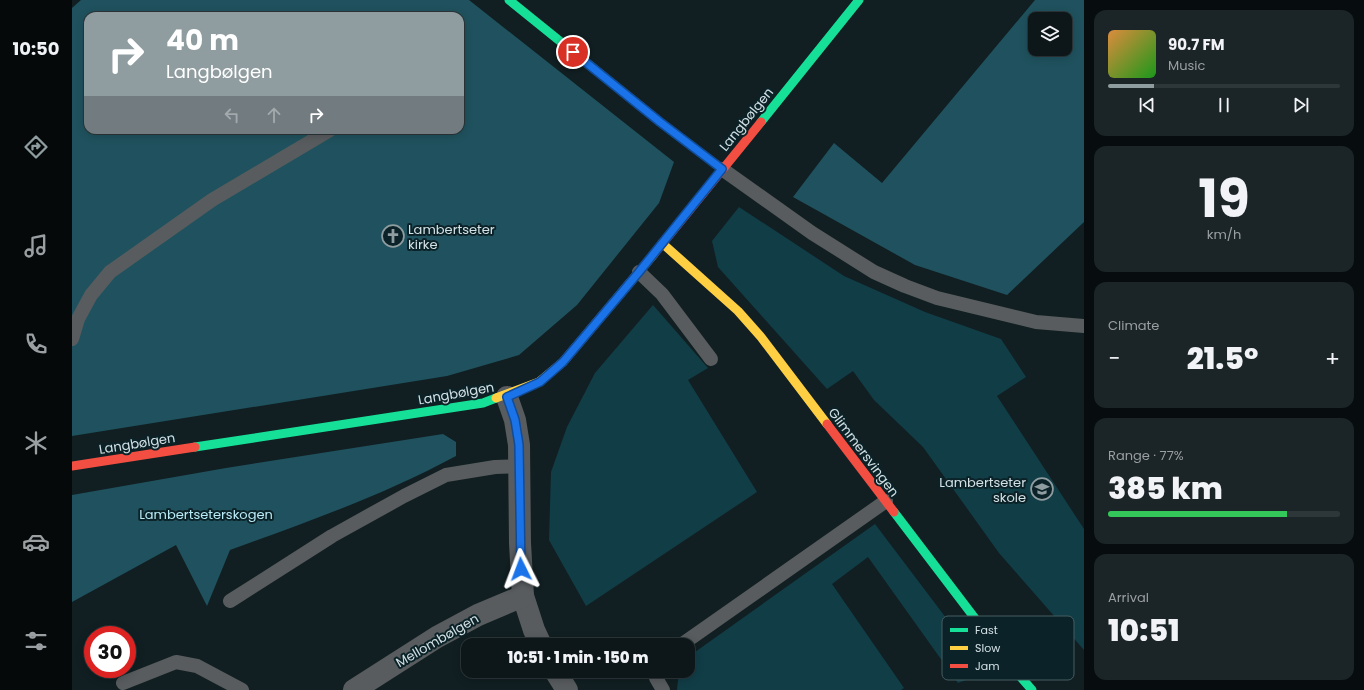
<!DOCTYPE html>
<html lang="en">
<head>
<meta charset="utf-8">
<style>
  body { margin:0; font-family:Poppins,sans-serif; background:#1b2427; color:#f1f3f6; height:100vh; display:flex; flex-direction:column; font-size:15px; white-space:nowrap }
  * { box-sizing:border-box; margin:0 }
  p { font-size:13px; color:#9a9fa2 }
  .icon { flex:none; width:22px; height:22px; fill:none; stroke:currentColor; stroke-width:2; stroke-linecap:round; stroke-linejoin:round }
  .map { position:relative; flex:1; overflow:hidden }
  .sheet { display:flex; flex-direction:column; gap:10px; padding:10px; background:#070d0e; width:280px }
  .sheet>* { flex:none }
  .banner { position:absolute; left:12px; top:12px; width:380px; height:122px; border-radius:12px; box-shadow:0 2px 10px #0003,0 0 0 1px #2d3639; background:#8f9ca0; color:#fff; overflow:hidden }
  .controls { position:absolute; left:956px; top:12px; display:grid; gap:8px }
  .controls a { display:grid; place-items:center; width:44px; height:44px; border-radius:8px; background:#0d171a; box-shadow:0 2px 10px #0003,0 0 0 1px #2d3639; font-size:20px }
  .speed { position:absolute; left:12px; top:626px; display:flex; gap:8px; font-size:20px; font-weight:700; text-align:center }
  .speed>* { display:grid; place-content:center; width:52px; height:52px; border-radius:50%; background:#0d171a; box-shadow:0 2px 10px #0003,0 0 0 1px #2d3639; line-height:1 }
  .speed .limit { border:6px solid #d22; background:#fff; color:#111 }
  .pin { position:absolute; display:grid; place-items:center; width:34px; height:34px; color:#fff; margin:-17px; border:2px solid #fff; border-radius:50%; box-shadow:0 1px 4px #0007 }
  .me { position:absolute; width:44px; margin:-22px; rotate:357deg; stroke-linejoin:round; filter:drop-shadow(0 0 3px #0008) }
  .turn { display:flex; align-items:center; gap:14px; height:84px; padding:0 16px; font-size:18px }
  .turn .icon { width:52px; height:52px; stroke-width:2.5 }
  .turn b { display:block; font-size:28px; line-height:34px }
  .lanes { display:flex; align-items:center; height:38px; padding:0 16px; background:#0003; justify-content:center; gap:20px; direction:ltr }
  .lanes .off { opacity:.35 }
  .big { font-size:30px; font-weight:800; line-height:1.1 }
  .sheet .tile { flex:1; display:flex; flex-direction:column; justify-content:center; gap:6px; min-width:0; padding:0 14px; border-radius:12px; background:#1b2427 }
  .sheet .dial { align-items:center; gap:0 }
  .dial b { font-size:52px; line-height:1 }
  .song { display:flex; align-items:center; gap:12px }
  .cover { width:48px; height:48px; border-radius:6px; background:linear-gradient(135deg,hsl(30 70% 55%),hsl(120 70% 35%)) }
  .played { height:4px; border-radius:2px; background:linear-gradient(90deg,#8f9ca0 20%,#2d3639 20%) }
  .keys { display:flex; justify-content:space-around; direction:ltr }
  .heat { display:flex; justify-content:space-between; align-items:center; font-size:22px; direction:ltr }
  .charge { height:6px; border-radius:3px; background:linear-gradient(90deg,#34c759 77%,#2d3639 0) }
  .trip { position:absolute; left:389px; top:638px; width:234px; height:40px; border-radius:12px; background:#0d171a; box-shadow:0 2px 10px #0003,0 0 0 1px #2d3639; font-weight:800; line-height:40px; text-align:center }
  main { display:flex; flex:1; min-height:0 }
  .dock { display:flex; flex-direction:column; width:72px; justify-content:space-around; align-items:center; background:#05090a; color:#9a9fa2 }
  .dock .icon { width:28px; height:28px }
  .dock .on { color:#8f9ca0 }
  .dock b { font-size:18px; color:#f1f3f6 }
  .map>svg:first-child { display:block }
  .green { fill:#113d47 }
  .forest { fill:#1f525e; fill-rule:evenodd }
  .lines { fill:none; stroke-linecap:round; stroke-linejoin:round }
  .lane { stroke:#585c5e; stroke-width:14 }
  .street { stroke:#585c5e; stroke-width:22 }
  .fast { stroke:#16e098; stroke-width:9 }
  .slow { stroke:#ffcf43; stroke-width:9 }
  .jam { stroke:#f24e42; stroke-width:9 }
  .route-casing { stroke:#114b97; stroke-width:10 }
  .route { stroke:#1a73e8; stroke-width:7 }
  .labels { text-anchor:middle; stroke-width:4; stroke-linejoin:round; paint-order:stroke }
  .street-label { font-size:13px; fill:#d3e0e4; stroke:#0b2328 }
  .poi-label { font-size:13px; fill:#d3e0e4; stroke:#0b2328; text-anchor:start }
  .park-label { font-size:13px; fill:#b9eaf7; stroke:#0b2328 }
  .key { fill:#0b2328; stroke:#475c60; stroke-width:1 }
  .key-label { font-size:11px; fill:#d3e0e4 }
</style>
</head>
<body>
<main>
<nav class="dock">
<b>10:50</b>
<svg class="icon on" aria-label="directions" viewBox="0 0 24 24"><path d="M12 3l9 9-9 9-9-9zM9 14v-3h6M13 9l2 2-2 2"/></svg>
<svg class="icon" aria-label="music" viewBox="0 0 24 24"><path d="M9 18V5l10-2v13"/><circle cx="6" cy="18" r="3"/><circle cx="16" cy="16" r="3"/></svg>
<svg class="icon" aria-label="phone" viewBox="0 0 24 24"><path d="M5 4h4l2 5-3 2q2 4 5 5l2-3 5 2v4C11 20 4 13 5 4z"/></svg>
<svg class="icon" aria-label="climate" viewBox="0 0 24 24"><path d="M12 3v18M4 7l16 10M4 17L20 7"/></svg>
<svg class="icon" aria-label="car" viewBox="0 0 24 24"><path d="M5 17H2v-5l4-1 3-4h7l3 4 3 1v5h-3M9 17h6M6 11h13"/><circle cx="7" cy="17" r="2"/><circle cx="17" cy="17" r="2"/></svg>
<svg class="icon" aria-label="filters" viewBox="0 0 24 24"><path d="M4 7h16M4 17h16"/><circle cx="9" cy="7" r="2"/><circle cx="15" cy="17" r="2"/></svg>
</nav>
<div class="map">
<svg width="1012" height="690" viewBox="0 0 1012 690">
  <rect width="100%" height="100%" fill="#111f22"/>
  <g class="green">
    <polygon points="667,207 772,276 853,312 929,339 954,377 925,396 1012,529 1012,650 927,553 851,447 802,400 781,371 755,389 646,267 640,241"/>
    <polygon points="581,305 636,368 616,380 685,492 514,606 477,540 479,472 495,427 523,373"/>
    <polygon points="803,524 915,672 886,683 796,557 760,584 832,688 829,690 605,690 607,671 616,671 616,657"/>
  </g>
  <g class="forest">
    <path d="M9,0H397L602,162L587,203L505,305L447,355L375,376L0,436V8ZM16,16H388V130H16Z"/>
    <path d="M963,0H1012V222L935,295L843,265L721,197L762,143L810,183ZM963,19H993V49H963Z"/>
    <path d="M371,434L384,442V456C312,495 235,522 158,550L135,606L104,545L0,602V495L154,468Z"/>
  </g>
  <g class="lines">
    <g class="lane">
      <polyline points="650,169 740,233 802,272 833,286 865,298 964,322 1012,326"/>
      <polyline points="567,272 590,294 639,359"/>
      <polyline points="0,339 6,319 19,295 38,272 140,200 258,130"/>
      <polyline points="158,601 260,536 332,496 374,475 423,467 448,466"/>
      <polyline points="609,645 814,501"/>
      <polyline points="584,671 584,678 591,690"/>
      <polyline points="51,683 104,662 125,666 170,690"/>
    </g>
    <g class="street">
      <polyline points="435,397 443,420 447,445 448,543 451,596 462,630 469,645"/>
      <polyline points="483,671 495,690"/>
      <polyline points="282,690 365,637 406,615 451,596"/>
    </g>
    <g class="fast">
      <polyline points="437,0 588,122 650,169"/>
      <polyline points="689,122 787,0"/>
      <polyline points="123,447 411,403 424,398"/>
      <polyline points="822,512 940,667 960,690"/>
    </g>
    <g class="slow">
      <polyline points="590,243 666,311 689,337 755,424"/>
      <polyline points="424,398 467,382 491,362 582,254"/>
    </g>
    <g class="jam">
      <polyline points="582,254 689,122"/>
      <polyline points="755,424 822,512"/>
      <polyline points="0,466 123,447"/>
    </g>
  </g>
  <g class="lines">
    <g class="route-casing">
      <polyline id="route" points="449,569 447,445 443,420 435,397 468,382 491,362 567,272 650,169 588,122 501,52"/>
    </g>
    <use href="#route" class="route"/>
  </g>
  <defs>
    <g id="church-ring" transform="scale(1.15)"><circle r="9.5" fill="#0b2328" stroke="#8f9ca0" stroke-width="1.5"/><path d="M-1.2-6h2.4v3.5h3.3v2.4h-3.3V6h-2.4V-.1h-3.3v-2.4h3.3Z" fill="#8f9ca0"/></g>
    <g id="school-ring" transform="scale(1.15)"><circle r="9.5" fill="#0b2328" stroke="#8f9ca0" stroke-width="1.5"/><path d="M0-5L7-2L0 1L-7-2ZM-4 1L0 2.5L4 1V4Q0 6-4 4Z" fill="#8f9ca0"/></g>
  </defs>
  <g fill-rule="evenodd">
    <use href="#church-ring" x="321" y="236"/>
    <use href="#school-ring" x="970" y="489"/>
  </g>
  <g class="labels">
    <g class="street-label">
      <text transform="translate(674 119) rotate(-51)" y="5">Langbølgen</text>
      <text transform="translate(384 393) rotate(-10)" y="5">Langbølgen</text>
      <text transform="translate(65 443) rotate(-9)" y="5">Langbølgen</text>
      <text transform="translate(792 452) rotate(53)" y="5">Glimmersvingen</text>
      <text transform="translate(365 640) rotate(-30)" y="5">Mellombølgen</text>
    </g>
    <g class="poi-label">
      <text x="336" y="234">Lambertseter<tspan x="336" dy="15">kirke</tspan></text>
      <text x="954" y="487" text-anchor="end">Lambertseter<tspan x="954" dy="15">skole</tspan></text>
    </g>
    <g class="park-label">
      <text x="134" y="519">Lambertseterskogen</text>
    </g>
  </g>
  <rect x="870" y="616" width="132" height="64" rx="6" class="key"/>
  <rect x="878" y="628" width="18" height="4" fill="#16e098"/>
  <rect x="878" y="646" width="18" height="4" fill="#ffcf43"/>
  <rect x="878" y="664" width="18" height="4" fill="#f24e42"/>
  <g class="key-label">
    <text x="903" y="634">Fast</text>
    <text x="903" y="652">Slow</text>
    <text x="903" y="670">Jam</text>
  </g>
</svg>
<div class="controls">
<a><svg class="icon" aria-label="layers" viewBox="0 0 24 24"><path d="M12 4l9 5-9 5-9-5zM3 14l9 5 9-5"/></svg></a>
</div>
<div class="speed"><div class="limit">30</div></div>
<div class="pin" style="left:501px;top:52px;background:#d93025"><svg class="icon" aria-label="arrive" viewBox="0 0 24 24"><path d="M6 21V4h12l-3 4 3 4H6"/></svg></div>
<svg class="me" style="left:449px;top:569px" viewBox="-20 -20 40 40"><path d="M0-17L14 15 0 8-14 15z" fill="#1a73e8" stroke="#fff" stroke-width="4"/></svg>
<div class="trip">10:51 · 1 min · 150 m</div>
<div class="banner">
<div class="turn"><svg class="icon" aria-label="right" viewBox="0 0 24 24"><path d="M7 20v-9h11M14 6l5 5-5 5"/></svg><div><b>40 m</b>Langbølgen</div></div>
<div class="lanes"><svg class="icon off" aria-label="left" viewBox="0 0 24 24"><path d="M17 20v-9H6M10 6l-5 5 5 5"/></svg><svg class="icon off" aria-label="ahead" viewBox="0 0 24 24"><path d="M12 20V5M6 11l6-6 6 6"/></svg><svg class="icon" aria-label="right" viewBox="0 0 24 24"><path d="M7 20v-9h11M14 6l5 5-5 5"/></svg></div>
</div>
</div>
<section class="sheet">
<div class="tile">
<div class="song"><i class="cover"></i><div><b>90.7 FM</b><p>Music</p></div></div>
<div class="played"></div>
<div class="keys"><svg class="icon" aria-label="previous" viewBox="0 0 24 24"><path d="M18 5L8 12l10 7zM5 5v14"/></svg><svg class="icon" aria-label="pause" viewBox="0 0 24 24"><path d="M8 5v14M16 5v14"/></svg><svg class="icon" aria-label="next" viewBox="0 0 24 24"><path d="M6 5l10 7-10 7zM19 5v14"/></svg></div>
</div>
<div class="tile dial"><b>19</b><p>km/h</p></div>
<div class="tile"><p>Climate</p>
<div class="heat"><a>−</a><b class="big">21.5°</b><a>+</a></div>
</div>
<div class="tile"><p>Range · 77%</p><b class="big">385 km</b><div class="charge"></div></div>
<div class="tile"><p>Arrival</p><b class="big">10:51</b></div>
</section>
</main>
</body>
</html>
